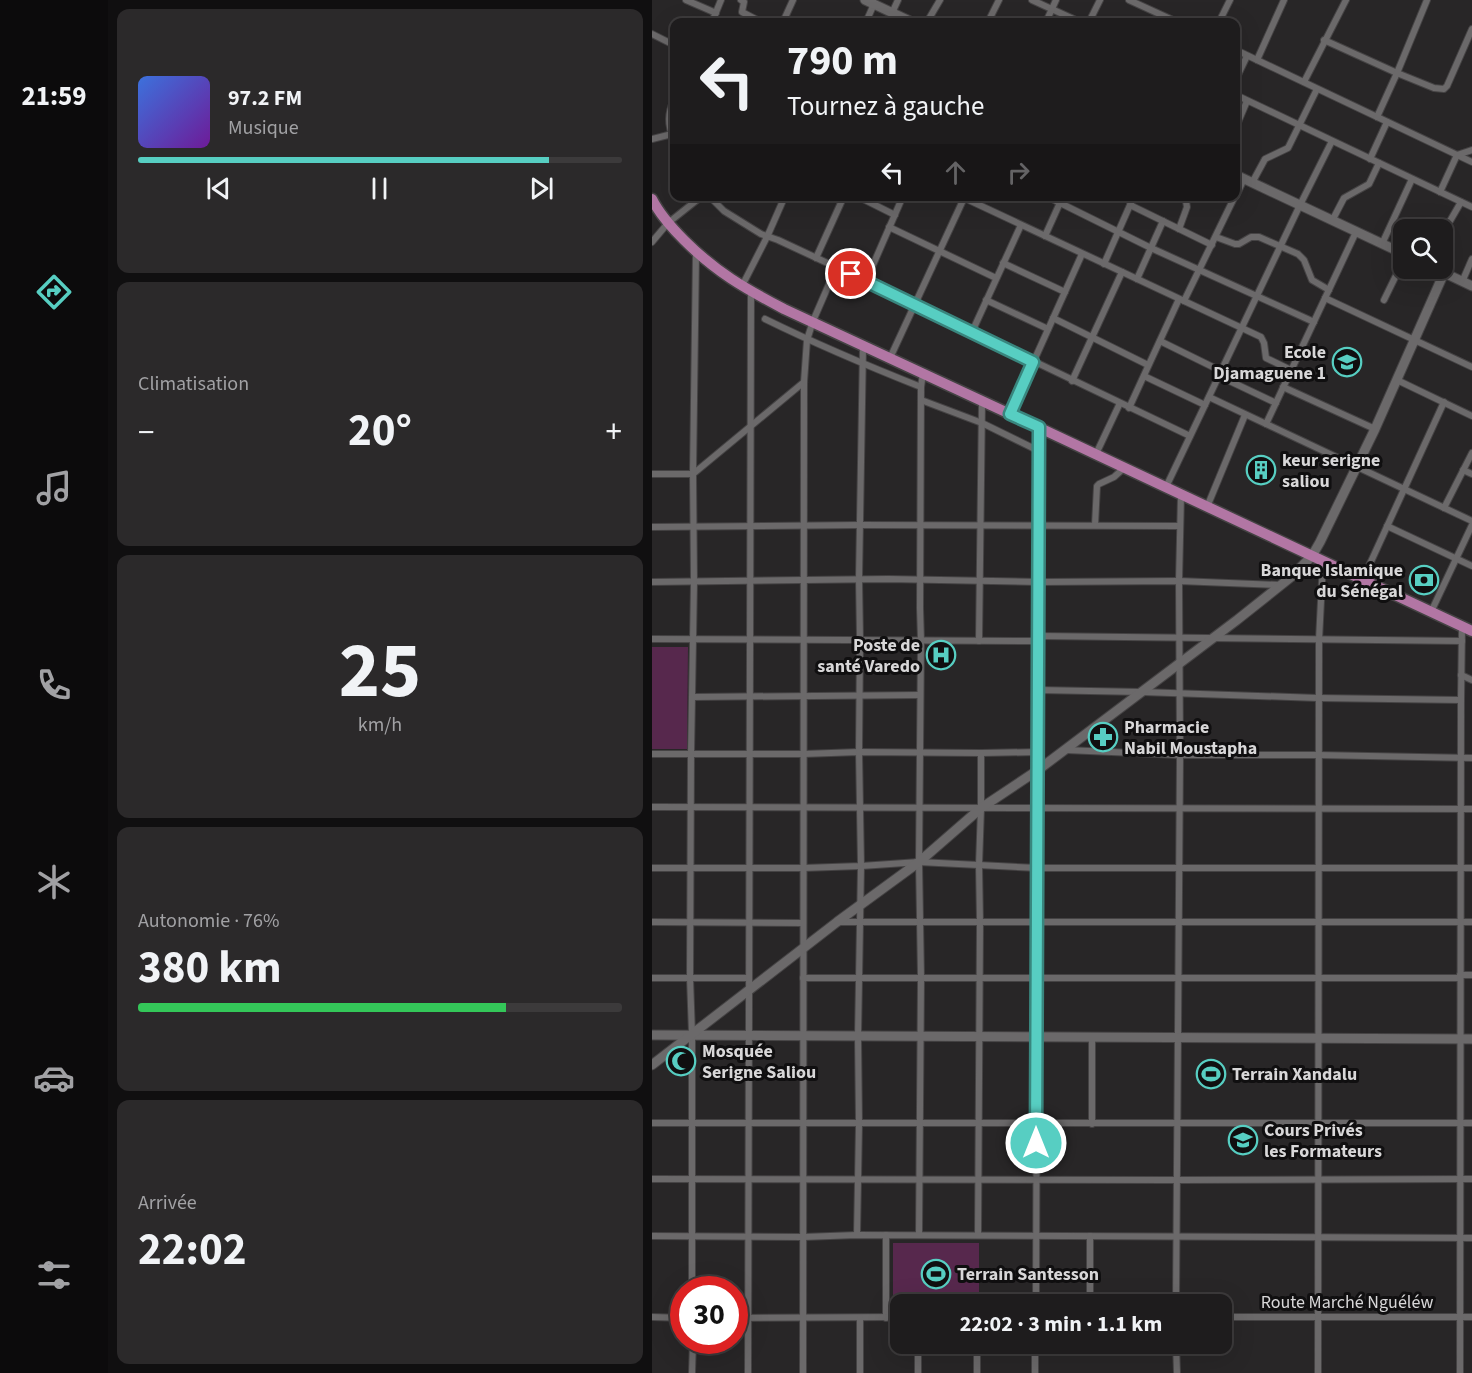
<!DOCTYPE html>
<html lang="fr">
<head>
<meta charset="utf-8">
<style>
  body { margin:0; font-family:"Source Sans 3",sans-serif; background:#2b292a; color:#f1f3f6; height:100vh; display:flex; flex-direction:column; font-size:22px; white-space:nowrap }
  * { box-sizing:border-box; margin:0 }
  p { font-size:20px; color:#a1a1a4 }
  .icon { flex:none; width:33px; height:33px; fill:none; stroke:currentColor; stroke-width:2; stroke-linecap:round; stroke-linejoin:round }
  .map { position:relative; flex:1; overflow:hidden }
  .details { display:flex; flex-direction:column; gap:9px; padding:9px; background:#100f10; width:544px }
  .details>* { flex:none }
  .hud { position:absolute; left:18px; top:18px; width:570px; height:183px; border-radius:12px; box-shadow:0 6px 24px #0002,0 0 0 2px #3c3a3b; background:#1e1c1d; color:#f1f3f6; overflow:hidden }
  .fabs { position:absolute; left:741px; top:219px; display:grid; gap:12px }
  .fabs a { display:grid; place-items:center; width:60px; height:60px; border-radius:12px; background:#1e1c1d; box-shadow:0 6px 24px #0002,0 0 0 2px #3c3a3b; font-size:30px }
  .speed { position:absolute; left:18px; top:1276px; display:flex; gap:12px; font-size:30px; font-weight:700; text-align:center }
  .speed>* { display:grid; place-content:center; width:78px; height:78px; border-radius:50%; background:#1e1c1d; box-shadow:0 6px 24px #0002,0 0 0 2px #3c3a3b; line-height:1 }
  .speed .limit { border:9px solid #d22; background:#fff; color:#111 }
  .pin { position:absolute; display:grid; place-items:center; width:51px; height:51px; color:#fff; margin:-26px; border:3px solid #fff; border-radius:50%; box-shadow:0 2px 6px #0007 }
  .me { position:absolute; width:66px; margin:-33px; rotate:0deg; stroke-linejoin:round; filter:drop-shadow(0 0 4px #0008) }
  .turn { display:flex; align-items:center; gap:21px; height:126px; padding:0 18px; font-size:27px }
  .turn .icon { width:78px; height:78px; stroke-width:2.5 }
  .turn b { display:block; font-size:42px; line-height:51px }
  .lanes { display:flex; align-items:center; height:57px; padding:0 18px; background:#0003; justify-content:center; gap:30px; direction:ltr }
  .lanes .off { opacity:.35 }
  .big { font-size:45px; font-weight:700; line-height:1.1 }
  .details .card { flex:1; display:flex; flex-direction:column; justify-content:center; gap:9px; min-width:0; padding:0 21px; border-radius:12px; background:#2b292a }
  .details .dial { align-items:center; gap:0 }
  .dial b { font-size:78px; line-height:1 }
  .song { display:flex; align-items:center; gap:18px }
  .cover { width:72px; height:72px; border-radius:9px; background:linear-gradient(135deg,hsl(220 70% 55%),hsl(280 70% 35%)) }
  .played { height:6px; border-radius:3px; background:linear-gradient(90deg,#57cec2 85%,#3c3a3b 85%) }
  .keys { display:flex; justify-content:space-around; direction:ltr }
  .heat { display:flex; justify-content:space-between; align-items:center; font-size:33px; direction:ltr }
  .charge { height:9px; border-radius:4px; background:linear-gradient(90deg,#34c759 76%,#3c3a3b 0) }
  .trip { position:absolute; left:238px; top:1294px; width:342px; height:60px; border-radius:12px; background:#1e1c1d; box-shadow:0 6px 24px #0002,0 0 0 2px #3c3a3b; font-weight:700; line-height:60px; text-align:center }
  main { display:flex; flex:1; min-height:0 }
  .menu { display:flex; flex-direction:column; width:108px; justify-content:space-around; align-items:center; background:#0c0b0c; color:#a1a1a4 }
  .menu .icon { width:42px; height:42px }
  .menu .current { color:#57cec2 }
  .menu b { font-size:27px; color:#f1f3f6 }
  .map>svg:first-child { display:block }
  .green { fill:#57284d }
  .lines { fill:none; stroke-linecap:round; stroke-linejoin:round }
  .minor-casing { stroke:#454344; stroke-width:8 }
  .secondary-casing { stroke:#454344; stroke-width:11 }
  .trunk-casing { stroke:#454344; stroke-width:13 }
  .minor { stroke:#6b696a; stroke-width:6 }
  .secondary { stroke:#6b696a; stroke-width:9 }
  .trunk { stroke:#b276a4; stroke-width:10 }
  .route-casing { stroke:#39867e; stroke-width:15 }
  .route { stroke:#57cec2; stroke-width:10 }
  .labels { text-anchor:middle; stroke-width:6; stroke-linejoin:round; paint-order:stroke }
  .poi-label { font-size:18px; font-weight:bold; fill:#d8d7d8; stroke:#100f10; text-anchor:start }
  .street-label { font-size:18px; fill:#d8d7d8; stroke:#100f10 }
</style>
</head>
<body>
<main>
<nav class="menu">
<b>21:59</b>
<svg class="icon current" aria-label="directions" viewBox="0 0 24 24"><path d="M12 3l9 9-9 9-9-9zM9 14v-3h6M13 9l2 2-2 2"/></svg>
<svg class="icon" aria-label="music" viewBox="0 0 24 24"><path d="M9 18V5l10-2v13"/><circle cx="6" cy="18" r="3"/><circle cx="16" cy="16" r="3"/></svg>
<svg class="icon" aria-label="phone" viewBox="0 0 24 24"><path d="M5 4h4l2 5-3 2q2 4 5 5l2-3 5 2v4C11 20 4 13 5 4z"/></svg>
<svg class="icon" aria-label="climate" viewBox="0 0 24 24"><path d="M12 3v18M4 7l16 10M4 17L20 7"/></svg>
<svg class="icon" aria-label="car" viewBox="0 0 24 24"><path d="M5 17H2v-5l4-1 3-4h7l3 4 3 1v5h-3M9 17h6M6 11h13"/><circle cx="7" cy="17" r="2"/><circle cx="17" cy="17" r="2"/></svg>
<svg class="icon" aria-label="filters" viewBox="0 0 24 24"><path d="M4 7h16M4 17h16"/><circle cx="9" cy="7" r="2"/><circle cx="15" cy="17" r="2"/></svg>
</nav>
<section class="details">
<div class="card">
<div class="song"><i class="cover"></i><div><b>97.2 FM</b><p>Musique</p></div></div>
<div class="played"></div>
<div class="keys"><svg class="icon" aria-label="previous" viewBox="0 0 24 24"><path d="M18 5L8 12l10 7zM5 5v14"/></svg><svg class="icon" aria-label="pause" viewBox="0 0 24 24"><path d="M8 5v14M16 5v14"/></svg><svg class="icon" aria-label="next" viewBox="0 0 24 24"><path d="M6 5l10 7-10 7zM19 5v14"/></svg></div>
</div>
<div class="card"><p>Climatisation</p>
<div class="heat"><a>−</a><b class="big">20°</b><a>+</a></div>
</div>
<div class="card dial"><b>25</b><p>km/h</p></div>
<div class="card"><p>Autonomie · 76%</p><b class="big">380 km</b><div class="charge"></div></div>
<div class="card"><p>Arrivée</p><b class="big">22:02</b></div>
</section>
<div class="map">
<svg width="820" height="1373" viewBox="0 0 820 1373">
  <rect width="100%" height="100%" fill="#282627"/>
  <g class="green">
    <polygon points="0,647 36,647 35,749 0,749"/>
    <polygon points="241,1243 327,1243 327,1305 249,1305 249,1313 241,1313"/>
  </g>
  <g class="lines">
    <g class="minor-casing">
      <g id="minor">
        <polyline points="34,0 64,13"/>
        <polyline points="89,0 92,2 90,12 109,22"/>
        <polyline points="380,0 428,22"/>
        <polyline points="477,0 525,22"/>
        <polyline points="240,13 246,0"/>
        <polyline points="60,22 69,0"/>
        <polyline points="131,22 141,0"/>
        <polyline points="214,22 222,4"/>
        <polyline points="275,22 288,0"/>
        <polyline points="336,22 347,0"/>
        <polyline points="394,22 404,0"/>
        <polyline points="437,22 448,0"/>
        <polyline points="567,22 578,0"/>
        <polyline points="0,34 22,45"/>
        <polyline points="672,40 745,73 782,88 792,89 795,86 820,29"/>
        <polyline points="584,50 820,162"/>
        <polyline points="605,60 632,0"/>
        <polyline points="584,79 595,56"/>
        <polyline points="652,82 694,0"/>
        <polyline points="584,95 820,207"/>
        <path d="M22,99C16,113 15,125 22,139"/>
        <polyline points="725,117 745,73 775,0"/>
        <polyline points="584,127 595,101"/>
        <polyline points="0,139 20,134 22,135"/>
        <polyline points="718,159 735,122"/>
        <polyline points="600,183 613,159 636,148 665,89"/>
        <polyline points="788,192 805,155 820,150"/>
        <polyline points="57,196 72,211 109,234 126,240 214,281 538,436"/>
        <polyline points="205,196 243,215"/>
        <polyline points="308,196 609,337 612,343 614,358 639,370"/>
        <polyline points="394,196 499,248 662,322"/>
        <polyline points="584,196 592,179"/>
        <polyline points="478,205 560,245"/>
        <polyline points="680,221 692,198 717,184 727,163"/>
        <polyline points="237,227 344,278"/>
        <polyline points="527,229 535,207 533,196"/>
        <polyline points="776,230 779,227 798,221 809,202"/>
        <polyline points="393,236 411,196"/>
        <polyline points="564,237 583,244 587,244 599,237 607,237 646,254 652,260 660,280 677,290"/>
        <polyline points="0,242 16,223 50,196"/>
        <polyline points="730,244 760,179"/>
        <polyline points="164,258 192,196"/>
        <polyline points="351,263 413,292"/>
        <polyline points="452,264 482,196"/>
        <polyline points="485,279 511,221"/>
        <polyline points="214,281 251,196"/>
        <polyline points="810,282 820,259"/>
        <polyline points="90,286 115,237 133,196"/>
        <polyline points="673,298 820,367"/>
        <polyline points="334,300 396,329"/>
        <polyline points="732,300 752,259"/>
        <polyline points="532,301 583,196"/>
        <polyline points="401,318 496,365"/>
        <path d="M113,319C164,344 216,366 269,387"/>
        <polyline points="320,332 369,225"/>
        <polyline points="508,341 569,371"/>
        <polyline points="238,358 313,196"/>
        <polyline points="492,376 553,405"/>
        <polyline points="567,376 624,403"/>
        <polyline points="745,380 820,416"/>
        <polyline points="420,381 470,272"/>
        <polyline points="631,387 723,429"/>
        <polyline points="557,397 820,521"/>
        <polyline points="269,400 330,423 387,451"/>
        <polyline points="477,408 527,299"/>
        <polyline points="358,414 430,254"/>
        <polyline points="614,424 704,232"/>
        <polyline points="444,454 468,403"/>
        <polyline points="811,470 820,474"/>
        <polyline points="0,474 41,474 152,382"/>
        <polyline points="514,487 648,205 680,141"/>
        <polyline points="555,507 593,415"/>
        <polyline points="792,508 820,453"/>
        <polyline points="443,525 445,486 447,484 462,477 472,468"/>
        <polyline points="735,526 820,566"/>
        <polyline points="0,527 208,525 527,526"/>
        <polyline points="711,579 792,402"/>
        <polyline points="0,582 236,579 387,582 527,581 629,585"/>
        <polyline points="779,612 820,525"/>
        <polyline points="387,636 810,641"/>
        <polyline points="0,639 386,641"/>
        <polyline points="327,641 330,401"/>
        <polyline points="809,675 820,680"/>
        <polyline points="386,690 490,692 666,698 809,700"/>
        <polyline points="41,697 268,695"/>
        <polyline points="414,750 528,755 666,755 820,758"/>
        <polyline points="0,754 151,754 207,752 329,753 386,752"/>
        <polyline points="0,807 820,809"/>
        <polyline points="0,868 151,868 209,866 267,862 386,868 820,868"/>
        <polyline points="0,922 151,923"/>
        <polyline points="185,922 820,922"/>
        <polyline points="808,975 820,975"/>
        <polyline points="0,978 97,978"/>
        <polyline points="151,978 808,978"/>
        <polyline points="0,1123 820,1123"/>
        <polyline points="440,1124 440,1037"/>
        <polyline points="0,1179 525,1180 820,1179"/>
        <polyline points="205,1235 207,1124 206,1036 209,866 207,752 208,640 207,579 211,346"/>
        <polyline points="234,1235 234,1318"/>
        <polyline points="267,1235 269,978 267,862 269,641 268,608 269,387 271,373"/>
        <polyline points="326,1235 328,923 327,865 329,808 329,753"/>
        <polyline points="0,1236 151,1237 205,1235 820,1238"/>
        <polyline points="40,1290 40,1034 38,978 39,754 42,582 41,474 44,252"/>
        <polyline points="384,1305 387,427"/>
        <polyline points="438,1305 438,1236"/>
        <polyline points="524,1305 528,755 527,581 529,495"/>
        <polyline points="0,1317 32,1318"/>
        <polyline points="570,1317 820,1317"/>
        <polyline points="82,1318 249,1317"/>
        <polyline points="208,1318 208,1373"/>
        <polyline points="266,1344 266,1373"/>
        <polyline points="325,1344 325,1373"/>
        <polyline points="524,1344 525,1373"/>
        <polyline points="40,1373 41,1341"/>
        <polyline points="96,1373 99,292"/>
        <polyline points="151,1373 152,382 155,340 161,321 184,268"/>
        <polyline points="383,1373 383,1344"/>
        <polyline points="666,1373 667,640 671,561"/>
        <polyline points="808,1373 809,700 810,627"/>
      </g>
    </g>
    <g class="secondary-casing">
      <g id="secondary">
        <polyline points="213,0 260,22"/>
        <polyline points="584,175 752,254"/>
        <polyline points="782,268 820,286"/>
        <polyline points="0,1035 820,1039"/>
        <polyline points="0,1065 185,922 267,862 329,808 386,770 585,620 639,577 660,556 668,542 723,429 792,273"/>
      </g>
    </g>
    <g class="trunk-casing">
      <path id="trunk" d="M0,199C8,215 20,228 32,240C64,272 92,288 132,309L358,414L820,631"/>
    </g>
    <use href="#minor" class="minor"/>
    <use href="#secondary" class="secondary"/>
    <use href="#trunk" class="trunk"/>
  </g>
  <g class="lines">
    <g class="route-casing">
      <polyline id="route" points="199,274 381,362 358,414 387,427 384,1143"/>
    </g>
    <use href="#route" class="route"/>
  </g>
  <defs>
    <g id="school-ring" transform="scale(1.5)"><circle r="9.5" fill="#100f10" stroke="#57cec2" stroke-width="1.5"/><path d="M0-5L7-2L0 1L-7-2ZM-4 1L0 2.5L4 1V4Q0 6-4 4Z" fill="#57cec2"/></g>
    <g id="building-ring" transform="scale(1.5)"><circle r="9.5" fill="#100f10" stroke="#57cec2" stroke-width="1.5"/><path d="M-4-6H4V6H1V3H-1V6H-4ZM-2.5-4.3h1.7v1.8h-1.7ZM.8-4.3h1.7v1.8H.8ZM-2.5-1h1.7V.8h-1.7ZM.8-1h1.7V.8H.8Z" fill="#57cec2"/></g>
    <g id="bank-ring" transform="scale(1.5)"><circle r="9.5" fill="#100f10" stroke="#57cec2" stroke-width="1.5"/><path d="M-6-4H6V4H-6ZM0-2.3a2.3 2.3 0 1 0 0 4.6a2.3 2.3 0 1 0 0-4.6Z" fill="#57cec2"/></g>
    <g id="hospital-ring" transform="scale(1.5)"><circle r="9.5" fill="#100f10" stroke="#57cec2" stroke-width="1.5"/><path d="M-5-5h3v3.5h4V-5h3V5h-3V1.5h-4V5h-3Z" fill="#57cec2"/></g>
    <g id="pharmacy-ring" transform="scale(1.5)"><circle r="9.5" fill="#100f10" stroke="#57cec2" stroke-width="1.5"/><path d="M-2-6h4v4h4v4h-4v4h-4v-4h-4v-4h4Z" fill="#57cec2"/></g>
    <g id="mosque-ring" transform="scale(1.5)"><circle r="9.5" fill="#100f10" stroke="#57cec2" stroke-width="1.5"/><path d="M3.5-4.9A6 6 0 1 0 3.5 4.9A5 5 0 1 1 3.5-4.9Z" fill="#57cec2"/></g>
    <g id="stadium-ring" transform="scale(1.5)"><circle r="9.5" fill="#100f10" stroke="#57cec2" stroke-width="1.5"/><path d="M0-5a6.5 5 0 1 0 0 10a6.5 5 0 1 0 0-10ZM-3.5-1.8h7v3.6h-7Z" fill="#57cec2"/></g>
  </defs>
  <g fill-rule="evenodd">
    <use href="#school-ring" x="695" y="362"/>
    <use href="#building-ring" x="609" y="470"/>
    <use href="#bank-ring" x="772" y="580"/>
    <use href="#hospital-ring" x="289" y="655"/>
    <use href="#pharmacy-ring" x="451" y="737"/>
    <use href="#mosque-ring" x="29" y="1061"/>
    <use href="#stadium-ring" x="559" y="1074"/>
    <use href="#school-ring" x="591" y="1140"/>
    <use href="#stadium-ring" x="284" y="1274"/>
  </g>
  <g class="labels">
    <g class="poi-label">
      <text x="674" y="358" text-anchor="end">Ecole<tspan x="674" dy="21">Djamaguene 1</tspan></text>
      <text x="630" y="466">keur serigne<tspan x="630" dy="21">saliou</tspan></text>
      <text x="751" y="576" text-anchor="end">Banque Islamique<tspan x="751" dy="21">du Sénégal</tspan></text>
      <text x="268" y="651" text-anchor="end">Poste de<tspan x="268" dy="21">santé Varedo</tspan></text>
      <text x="472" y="733">Pharmacie<tspan x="472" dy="21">Nabil Moustapha</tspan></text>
      <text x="50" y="1057">Mosquée<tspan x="50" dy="21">Serigne Saliou</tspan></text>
      <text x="580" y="1080">Terrain Xandalu</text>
      <text x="612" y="1136">Cours Privés<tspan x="612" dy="21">les Formateurs</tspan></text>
      <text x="305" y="1280">Terrain Santesson</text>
    </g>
    <g class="street-label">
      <text x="695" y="1308">Route Marché Nguéléw</text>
    </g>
  </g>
</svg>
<div class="fabs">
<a><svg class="icon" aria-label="search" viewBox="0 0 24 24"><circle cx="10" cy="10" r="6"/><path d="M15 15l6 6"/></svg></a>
</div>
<div class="speed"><div class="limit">30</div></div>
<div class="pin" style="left:199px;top:274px;background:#d93025"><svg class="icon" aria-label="arrive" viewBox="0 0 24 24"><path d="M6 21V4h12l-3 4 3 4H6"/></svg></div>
<svg class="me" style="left:384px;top:1143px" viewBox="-20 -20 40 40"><circle r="17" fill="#57cec2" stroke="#fff" stroke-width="3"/><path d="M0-11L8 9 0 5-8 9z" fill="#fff"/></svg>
<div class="trip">22:02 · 3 min · 1.1 km</div>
<div class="hud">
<div class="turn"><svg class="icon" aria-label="left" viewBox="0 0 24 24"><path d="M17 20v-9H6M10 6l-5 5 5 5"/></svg><div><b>790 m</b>Tournez à gauche</div></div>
<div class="lanes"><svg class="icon" aria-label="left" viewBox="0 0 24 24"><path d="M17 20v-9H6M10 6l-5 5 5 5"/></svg><svg class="icon off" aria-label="ahead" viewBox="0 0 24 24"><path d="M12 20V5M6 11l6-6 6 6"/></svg><svg class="icon off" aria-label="right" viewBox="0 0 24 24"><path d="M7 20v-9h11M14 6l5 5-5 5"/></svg></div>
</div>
</div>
</main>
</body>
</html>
